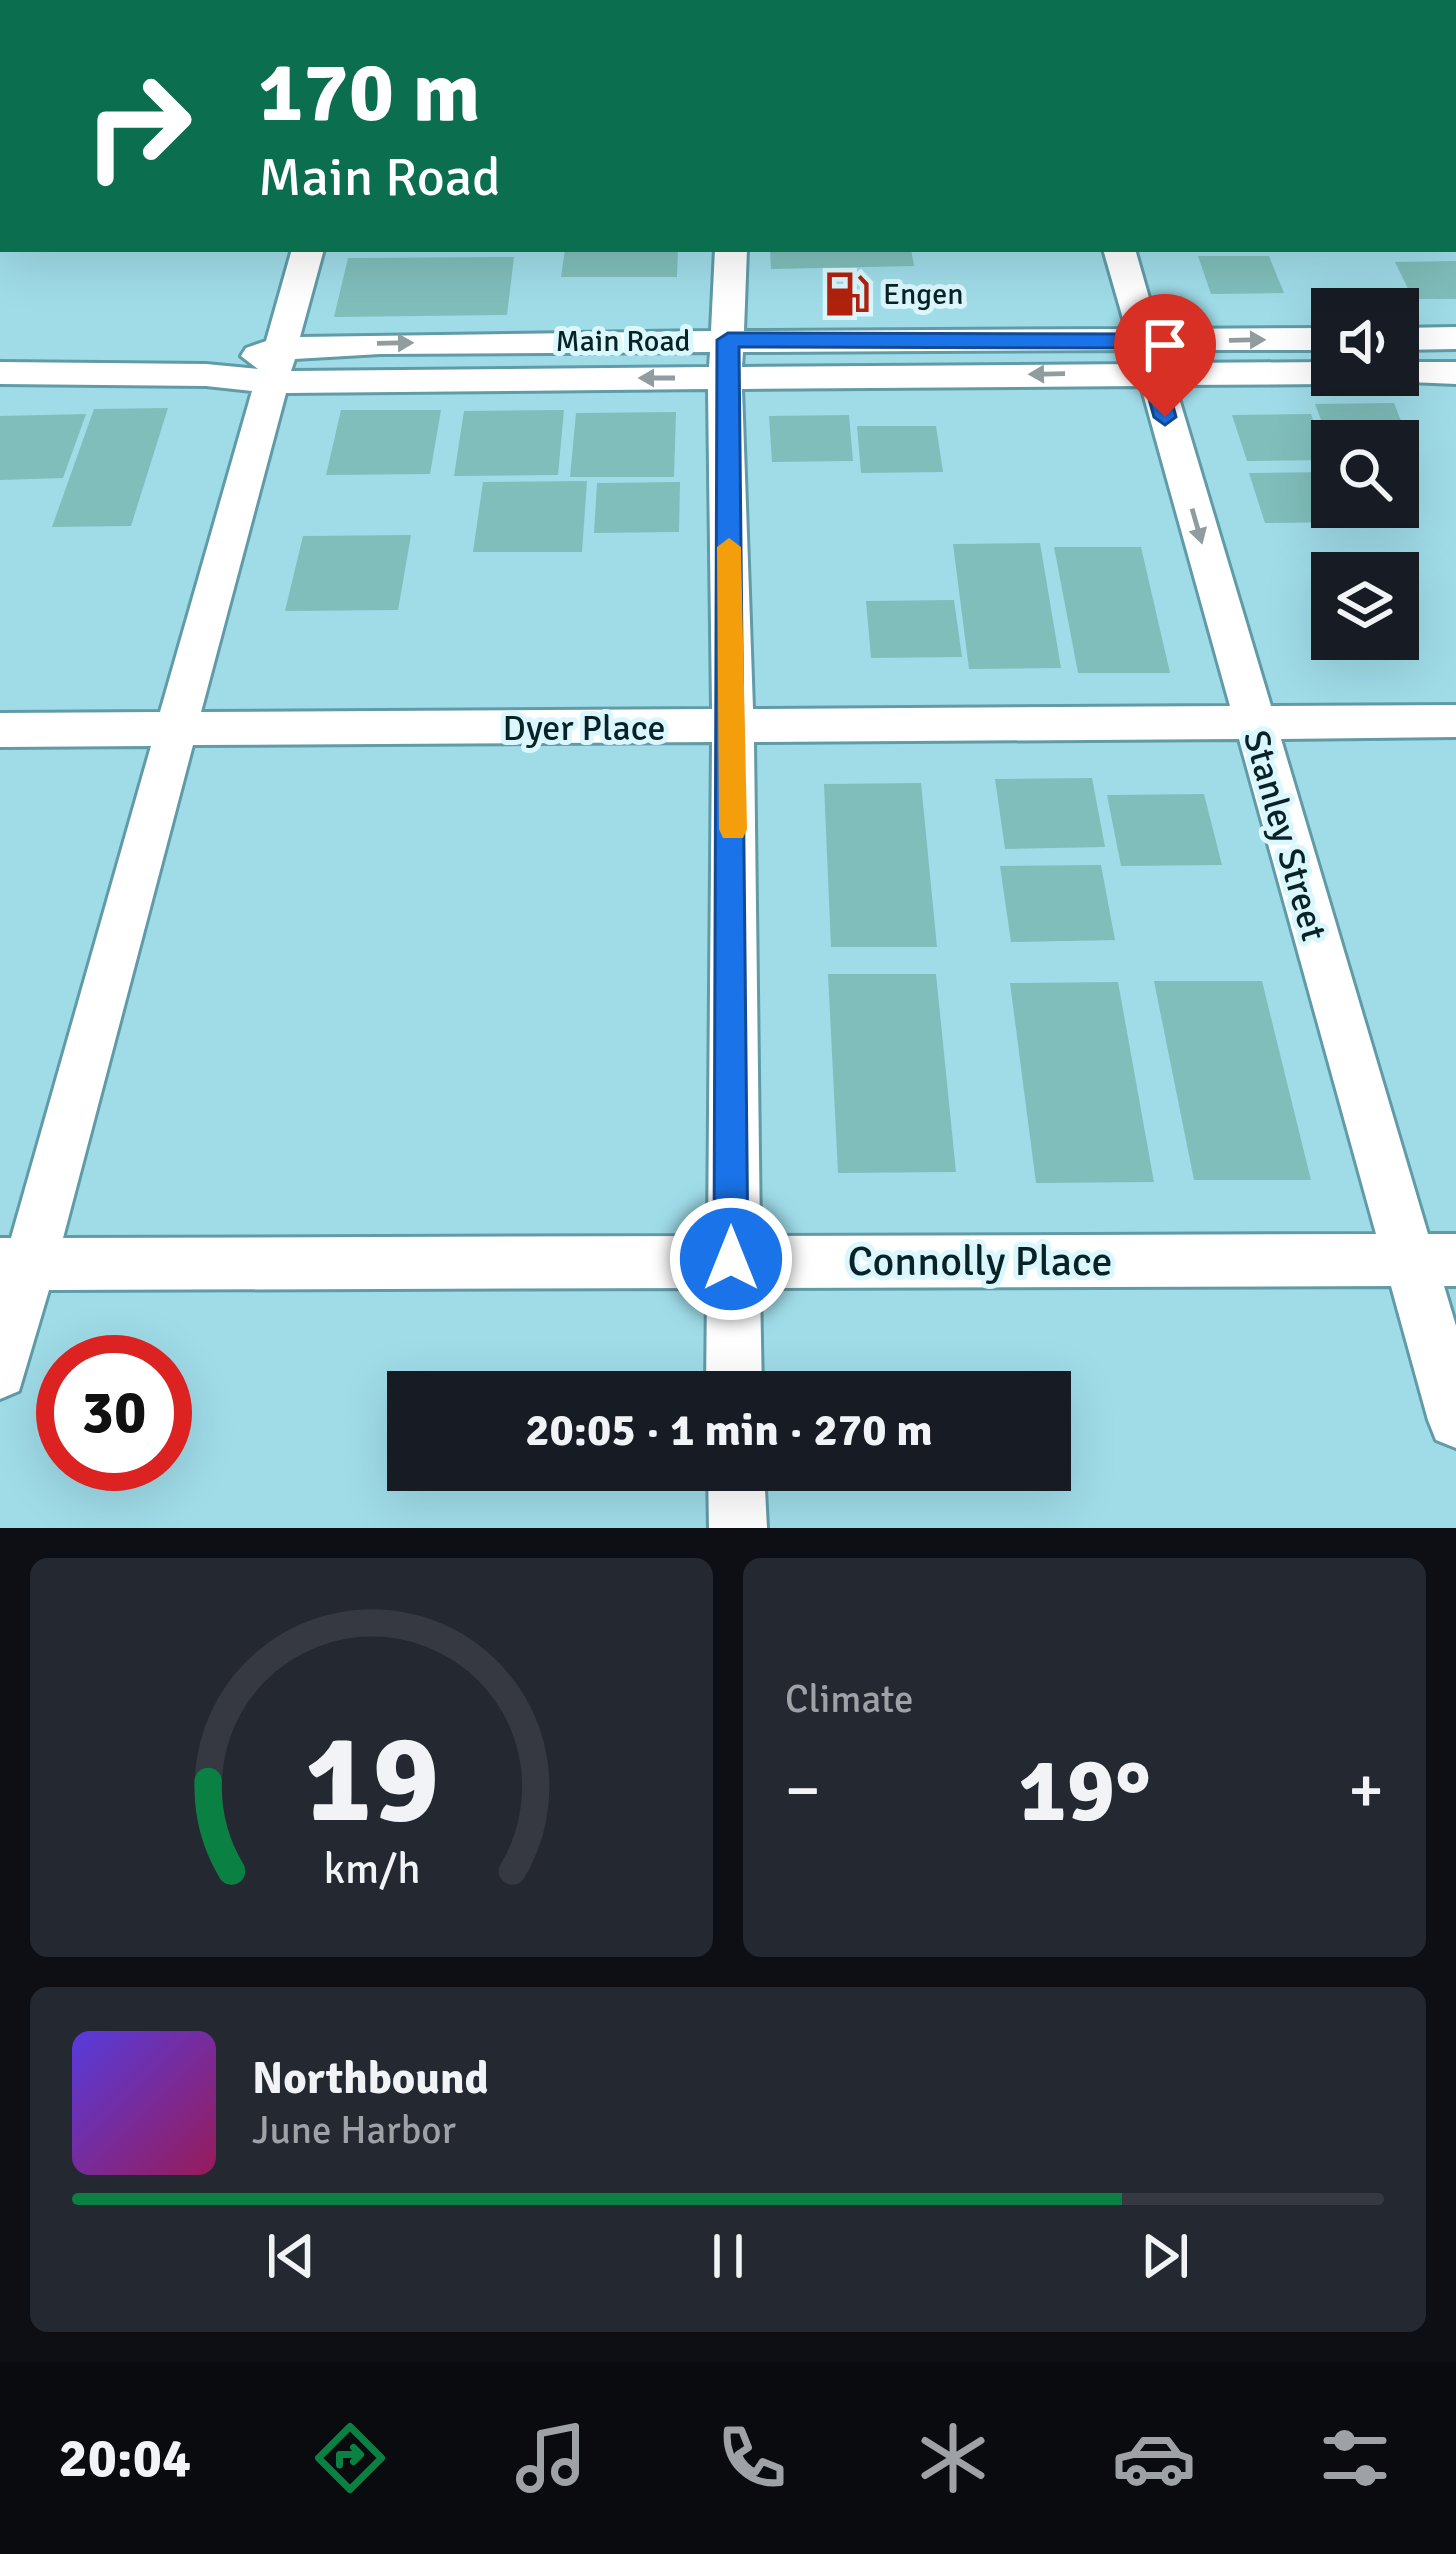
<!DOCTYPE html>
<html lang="en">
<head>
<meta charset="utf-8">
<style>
  body { margin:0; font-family:Signika,sans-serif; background:#242831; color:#f1f3f6; height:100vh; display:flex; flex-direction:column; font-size:45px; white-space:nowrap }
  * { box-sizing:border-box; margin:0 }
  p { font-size:39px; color:#9ea1a6 }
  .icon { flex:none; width:66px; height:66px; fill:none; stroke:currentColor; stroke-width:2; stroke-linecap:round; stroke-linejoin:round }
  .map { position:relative; height:1528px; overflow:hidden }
  .drawer { display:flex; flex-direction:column; gap:30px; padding:30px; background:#0d0f14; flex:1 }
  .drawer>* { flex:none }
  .banner { position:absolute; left:0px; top:0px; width:1458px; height:252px; box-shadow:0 12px 48px #0002; background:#0b6e4f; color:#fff; overflow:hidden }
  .controls { position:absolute; left:1311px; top:288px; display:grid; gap:24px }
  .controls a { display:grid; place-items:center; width:108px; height:108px; border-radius:0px; background:#171b24; box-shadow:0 12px 48px #0002; font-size:60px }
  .speed { position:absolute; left:36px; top:1335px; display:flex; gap:24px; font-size:60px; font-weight:700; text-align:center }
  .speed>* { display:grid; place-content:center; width:156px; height:156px; border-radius:50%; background:#171b24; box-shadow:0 12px 48px #0002; line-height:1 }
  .speed .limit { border:18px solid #d22; background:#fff; color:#111 }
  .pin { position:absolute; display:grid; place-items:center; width:102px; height:102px; color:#fff; margin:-123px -51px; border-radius:50% 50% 50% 0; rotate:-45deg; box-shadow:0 0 12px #0007 }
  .pin .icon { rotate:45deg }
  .me { position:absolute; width:132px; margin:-66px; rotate:0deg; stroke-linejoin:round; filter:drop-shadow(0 0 9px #0008) }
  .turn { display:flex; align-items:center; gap:42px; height:252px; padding:0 60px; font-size:54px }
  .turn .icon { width:156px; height:156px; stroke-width:2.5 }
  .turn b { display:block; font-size:84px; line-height:102px }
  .big { font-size:90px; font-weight:700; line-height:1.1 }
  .drawer .widget { flex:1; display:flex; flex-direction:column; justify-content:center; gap:18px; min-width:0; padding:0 42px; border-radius:18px; background:#242831 }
  .drawer .dial { align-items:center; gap:0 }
  .dial svg { height:312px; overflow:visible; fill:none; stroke:#363941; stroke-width:7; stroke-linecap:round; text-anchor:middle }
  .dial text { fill:#f1f3f6; stroke:none }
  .song { display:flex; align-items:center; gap:36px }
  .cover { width:144px; height:144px; border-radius:18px; background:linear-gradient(135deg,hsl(250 70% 55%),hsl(330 70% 35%)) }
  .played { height:12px; border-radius:6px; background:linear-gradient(90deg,#0b8043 80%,#363941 80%) }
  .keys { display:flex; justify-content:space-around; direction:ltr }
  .heat { display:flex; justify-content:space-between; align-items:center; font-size:66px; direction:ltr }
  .drawer .tiles { flex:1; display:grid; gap:30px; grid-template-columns:1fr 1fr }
  .widget:last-child { grid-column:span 2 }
  .trip { position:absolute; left:387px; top:1371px; width:684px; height:120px; border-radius:0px; background:#171b24; box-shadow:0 12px 48px #0002; font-weight:700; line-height:120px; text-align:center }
  .dock { display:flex; height:192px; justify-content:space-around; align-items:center; background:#090b0e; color:#9ea1a6 }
  .dock .icon { width:84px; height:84px }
  .dock .on { color:#0b8043 }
  .dock b { font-size:54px; color:#f1f3f6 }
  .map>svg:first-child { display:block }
  .building { fill:#80bebb }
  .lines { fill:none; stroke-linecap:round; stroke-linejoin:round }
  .service-casing { stroke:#609ba7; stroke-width:6 }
  .minor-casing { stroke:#609ba7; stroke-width:6 }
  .service { fill:#fff; fill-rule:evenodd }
  .minor { fill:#fff; fill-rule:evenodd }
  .oneway { fill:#909c9d }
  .route { fill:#1a73e8; stroke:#114b97; stroke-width:3 }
  .slow { fill:#f59e0b }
  .labels { text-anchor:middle; stroke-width:10; stroke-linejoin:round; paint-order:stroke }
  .far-poi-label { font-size:30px; fill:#092226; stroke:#daf7fd; text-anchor:start }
  .far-street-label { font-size:30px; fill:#092226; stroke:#daf7fd }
  .street-label { font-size:36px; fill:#092226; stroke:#daf7fd }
  .near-street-label { font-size:42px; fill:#092226; stroke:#daf7fd }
</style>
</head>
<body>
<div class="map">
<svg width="1456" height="1528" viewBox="0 0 1456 1528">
  <rect width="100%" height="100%" fill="#9fdce8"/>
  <g class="building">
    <polygon points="565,249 678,249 677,277 561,277"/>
    <polygon points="770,249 911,249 914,266 771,269"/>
    <polygon points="1198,256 1269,256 1284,293 1211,294"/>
    <polygon points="514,257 507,315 334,317 348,258"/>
    <polygon points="1456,261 1456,299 1413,299 1395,262"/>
    <polygon points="1394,403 1412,449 1398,449 1398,441 1329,441 1315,404"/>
    <polygon points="168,408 131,526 52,527 94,409"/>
    <polygon points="341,410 441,410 430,474 326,475"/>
    <polygon points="564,410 558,475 454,476 464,411"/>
    <polygon points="676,412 674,477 570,477 576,413"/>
    <polygon points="86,414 63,478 0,480 0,416"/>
    <polygon points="1311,414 1327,460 1247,461 1232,415"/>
    <polygon points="849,415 853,461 772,462 769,416"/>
    <polygon points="857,426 936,426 943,472 861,473"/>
    <polygon points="1330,472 1332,507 1343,507 1349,522 1265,523 1249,473"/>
    <polygon points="587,481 582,552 473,552 483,482"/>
    <polygon points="680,482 679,532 594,533 597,483"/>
    <polygon points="411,535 398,610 285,611 303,536"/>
    <polygon points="1040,543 1061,668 969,669 953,544"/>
    <polygon points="1054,547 1141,547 1170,673 1078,673"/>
    <polygon points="954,600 962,657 871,658 866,601"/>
    <polygon points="1092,778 1105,847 1005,849 995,779"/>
    <polygon points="921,783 937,947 831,947 824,784"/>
    <polygon points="1204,794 1222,865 1121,866 1107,795"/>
    <polygon points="1101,865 1115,940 1011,942 1000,866"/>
    <polygon points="828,974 936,974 956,1172 838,1173"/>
    <polygon points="1154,981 1262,981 1311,1180 1194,1180"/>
    <polygon points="1118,982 1154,1182 1036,1183 1010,983"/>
  </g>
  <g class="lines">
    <g class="service-casing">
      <rect id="service" x="815" y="0" width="12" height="3"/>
    </g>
    <g class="minor-casing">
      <g id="minor">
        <polygon points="361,0 387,0 360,3"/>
        <polygon points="1036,0 1062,0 1063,3 1037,3"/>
        <polygon points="1367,0 1393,0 1394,3 1368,3"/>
        <rect x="0" y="29" width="3" height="16"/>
        <rect x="1455" y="41" width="1" height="16"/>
        <polygon points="1455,129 1456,130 1456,149 1455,148"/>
        <path d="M292,249H324L300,337L711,331L715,249H747L744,331L1126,329L1103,249H1135L1158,329L1332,328V350H1165L1169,363L1332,362V375H1348L1332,384L1175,385L1271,706L1456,705V737L1281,739L1428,1234H1456V1286H1444L1456,1326V1448L1436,1440L1428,1420L1391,1286L760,1288L762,1392H706L707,1288L49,1290L19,1391L0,1399V1238H11L151,746L0,747V713L160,712L252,391L206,386L0,384V362L206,364L258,369L241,356L246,348L266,341ZM1132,350L1135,364L742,367L743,352ZM710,352L709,367L291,371L295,359L380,354ZM1141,386L1230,706L753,709L742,389ZM708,389L712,709L201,712L286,393ZM1239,739L1376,1234L760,1236L754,742ZM712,742L708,1236L63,1238L193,745Z"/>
        <polygon points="1456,327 1456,349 1398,350 1398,328"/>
        <polygon points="1398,362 1456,362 1456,384 1386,381 1382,375 1398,375"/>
        <polygon points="708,1470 764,1470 767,1528 709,1528"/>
      </g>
    </g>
    <use href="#service" class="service"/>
    <use href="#minor" class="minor"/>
  </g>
  <defs><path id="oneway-solid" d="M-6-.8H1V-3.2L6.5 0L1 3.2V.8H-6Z" transform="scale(3)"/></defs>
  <g class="oneway">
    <use href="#oneway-solid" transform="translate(1247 340) rotate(-1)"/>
    <use href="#oneway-solid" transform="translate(395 343) rotate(-1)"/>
    <use href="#oneway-solid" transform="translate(1047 374) rotate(179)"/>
    <use href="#oneway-solid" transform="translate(657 378) rotate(180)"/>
    <use href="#oneway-solid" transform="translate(1197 526) rotate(74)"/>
  </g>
  <polygon class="route" points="728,333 1144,334 1155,341 1176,417 1165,425 1154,417 1135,348 739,347 748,1259 743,1271 731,1276 719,1271 714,1259 717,340"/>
  <polygon class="slow" points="729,538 741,547 747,829 743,838 723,838 719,829 717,547"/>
  <defs>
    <g id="fuel-bare" transform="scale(3.6)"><path d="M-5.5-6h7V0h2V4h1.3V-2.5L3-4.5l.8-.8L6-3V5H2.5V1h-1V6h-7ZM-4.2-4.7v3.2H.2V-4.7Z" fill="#b0220d" stroke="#daf7fd" stroke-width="2.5" paint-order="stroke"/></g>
  </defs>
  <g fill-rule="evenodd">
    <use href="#fuel-bare" x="847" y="294"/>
  </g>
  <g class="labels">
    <g class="far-poi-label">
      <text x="883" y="304">Engen</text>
    </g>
    <g class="far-street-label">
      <text x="623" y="351">Main Road</text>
    </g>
    <g class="street-label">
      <text x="584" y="740">Dyer Place</text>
      <text transform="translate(1286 835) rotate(74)" y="13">Stanley Street</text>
    </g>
    <g class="near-street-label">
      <text x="980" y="1275">Connolly Place</text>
    </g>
  </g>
</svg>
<div class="controls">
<a><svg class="icon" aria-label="sound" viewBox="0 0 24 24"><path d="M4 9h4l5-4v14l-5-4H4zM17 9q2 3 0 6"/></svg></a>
<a><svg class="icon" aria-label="search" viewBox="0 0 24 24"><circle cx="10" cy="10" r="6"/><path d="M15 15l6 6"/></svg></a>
<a><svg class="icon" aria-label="layers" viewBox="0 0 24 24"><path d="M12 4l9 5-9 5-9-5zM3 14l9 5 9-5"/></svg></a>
</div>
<div class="speed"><div class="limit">30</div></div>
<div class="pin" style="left:1165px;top:417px;background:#d93025"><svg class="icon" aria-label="arrive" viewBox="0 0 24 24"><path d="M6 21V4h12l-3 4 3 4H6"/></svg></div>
<svg class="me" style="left:731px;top:1259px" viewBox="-20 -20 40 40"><circle r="17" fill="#1a73e8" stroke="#fff" stroke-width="3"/><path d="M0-11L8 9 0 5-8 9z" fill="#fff"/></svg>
<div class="trip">20:05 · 1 min · 270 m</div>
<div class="banner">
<div class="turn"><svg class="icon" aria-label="right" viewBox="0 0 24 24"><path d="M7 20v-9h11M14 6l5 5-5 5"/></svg><div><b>170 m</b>Main Road</div></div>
</div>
</div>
<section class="drawer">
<div class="tiles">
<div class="widget dial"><svg viewBox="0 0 100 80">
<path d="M14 69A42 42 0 1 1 86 69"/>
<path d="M14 69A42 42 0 0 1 8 46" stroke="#0b8043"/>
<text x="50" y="56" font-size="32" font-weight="700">19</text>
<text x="50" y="72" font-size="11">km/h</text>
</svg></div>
<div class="widget"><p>Climate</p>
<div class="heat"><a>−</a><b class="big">19°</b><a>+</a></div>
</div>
<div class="widget">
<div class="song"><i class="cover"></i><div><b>Northbound</b><p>June Harbor</p></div></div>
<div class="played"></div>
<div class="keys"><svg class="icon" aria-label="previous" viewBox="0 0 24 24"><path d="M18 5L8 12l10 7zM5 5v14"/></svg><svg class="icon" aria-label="pause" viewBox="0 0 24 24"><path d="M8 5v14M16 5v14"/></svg><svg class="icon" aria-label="next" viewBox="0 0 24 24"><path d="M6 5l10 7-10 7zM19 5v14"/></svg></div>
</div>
</div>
</section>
<nav class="dock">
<b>20:04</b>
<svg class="icon on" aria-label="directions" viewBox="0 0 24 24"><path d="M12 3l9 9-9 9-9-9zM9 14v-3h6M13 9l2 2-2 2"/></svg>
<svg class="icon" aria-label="music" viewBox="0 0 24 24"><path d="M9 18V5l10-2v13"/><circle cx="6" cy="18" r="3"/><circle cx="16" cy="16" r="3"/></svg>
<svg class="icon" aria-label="phone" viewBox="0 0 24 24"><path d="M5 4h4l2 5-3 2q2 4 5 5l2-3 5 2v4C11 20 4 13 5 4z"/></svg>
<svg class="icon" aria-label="climate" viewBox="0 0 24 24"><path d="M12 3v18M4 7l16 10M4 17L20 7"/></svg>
<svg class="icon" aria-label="car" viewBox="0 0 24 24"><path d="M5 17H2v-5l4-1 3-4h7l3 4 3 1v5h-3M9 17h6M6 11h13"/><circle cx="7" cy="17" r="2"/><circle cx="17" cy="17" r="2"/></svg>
<svg class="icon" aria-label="filters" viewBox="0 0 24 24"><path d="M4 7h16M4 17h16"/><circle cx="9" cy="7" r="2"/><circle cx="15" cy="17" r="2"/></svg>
</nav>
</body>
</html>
